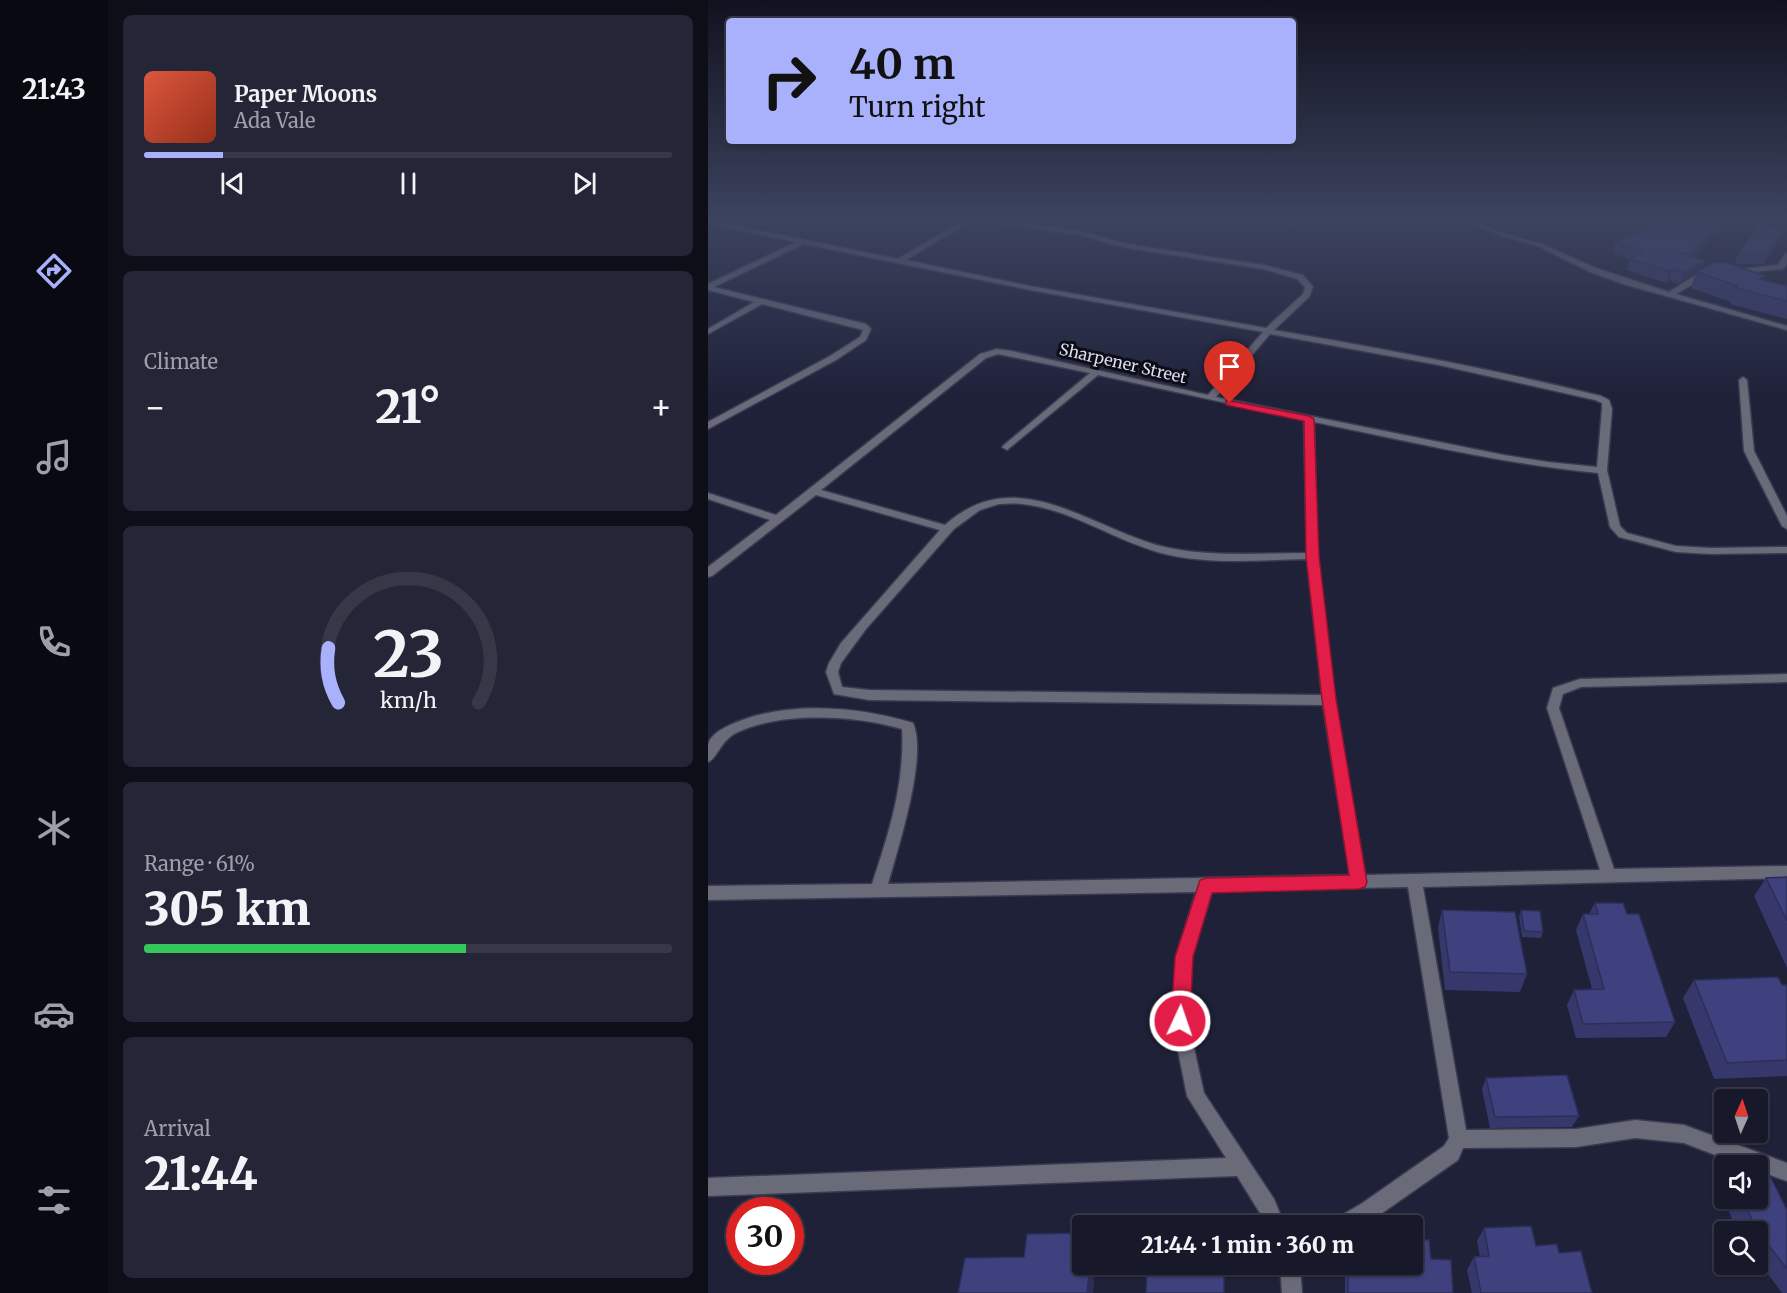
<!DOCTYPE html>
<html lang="en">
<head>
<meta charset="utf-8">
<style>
  body { margin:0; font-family:Merriweather,serif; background:#242637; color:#f1f3f6; height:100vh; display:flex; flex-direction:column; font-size:22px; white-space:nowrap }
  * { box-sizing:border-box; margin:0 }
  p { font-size:20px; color:#9ea0a9 }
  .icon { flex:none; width:33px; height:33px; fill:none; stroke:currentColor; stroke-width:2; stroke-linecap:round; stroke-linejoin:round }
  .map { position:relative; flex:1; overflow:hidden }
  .drawer { display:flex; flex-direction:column; gap:15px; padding:15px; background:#0d0e18; width:600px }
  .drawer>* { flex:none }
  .guide { position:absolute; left:18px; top:18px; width:570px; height:126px; border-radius:6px; box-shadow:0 2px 4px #0004,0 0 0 2px #363847; background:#a9b0fc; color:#111; overflow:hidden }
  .needle { width:39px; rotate:3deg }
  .controls { position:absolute; left:1006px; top:1089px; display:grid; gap:12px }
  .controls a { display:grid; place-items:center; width:54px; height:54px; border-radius:6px; background:#17192b; box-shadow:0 2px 4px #0004,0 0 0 2px #363847; font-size:30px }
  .speed { position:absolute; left:18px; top:1197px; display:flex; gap:12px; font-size:30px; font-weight:700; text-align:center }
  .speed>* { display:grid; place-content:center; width:78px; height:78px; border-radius:50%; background:#17192b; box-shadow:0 2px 4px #0004,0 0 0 2px #363847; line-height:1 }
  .speed .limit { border:9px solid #d22; background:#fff; color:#111 }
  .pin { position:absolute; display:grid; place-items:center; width:51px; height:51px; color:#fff; margin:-62px -26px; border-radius:50% 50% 50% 0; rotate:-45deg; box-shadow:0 0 6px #0007 }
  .pin .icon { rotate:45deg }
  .me { position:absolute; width:66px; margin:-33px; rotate:3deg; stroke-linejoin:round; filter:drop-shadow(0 0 4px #0008) }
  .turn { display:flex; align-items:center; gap:21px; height:126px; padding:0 24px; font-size:27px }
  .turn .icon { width:78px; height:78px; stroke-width:2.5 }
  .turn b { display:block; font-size:42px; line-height:51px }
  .big { font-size:45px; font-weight:800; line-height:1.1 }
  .drawer .widget { flex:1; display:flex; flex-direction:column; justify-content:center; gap:9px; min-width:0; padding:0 21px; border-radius:9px; background:#242637 }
  .drawer .dial { align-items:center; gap:0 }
  .dial svg { height:156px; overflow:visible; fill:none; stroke:#363847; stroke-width:7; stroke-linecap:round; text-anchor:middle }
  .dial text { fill:#f1f3f6; stroke:none }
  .song { display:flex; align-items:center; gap:18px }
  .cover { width:72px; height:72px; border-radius:9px; background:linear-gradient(135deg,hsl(10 70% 55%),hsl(10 70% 35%)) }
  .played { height:6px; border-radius:3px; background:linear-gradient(90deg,#a9b0fc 15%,#363847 15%) }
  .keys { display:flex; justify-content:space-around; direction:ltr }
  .heat { display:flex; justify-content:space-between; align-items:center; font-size:33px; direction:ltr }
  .charge { height:9px; border-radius:4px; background:linear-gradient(90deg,#34c759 61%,#363847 0) }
  .trip { position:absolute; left:364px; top:1215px; width:351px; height:60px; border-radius:6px; background:#17192b; box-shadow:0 2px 4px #0004,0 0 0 2px #363847; font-weight:800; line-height:60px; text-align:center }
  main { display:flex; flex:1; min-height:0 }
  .dock { display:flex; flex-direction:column; width:108px; justify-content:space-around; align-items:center; background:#090a11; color:#9ea0a9 }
  .dock .icon { width:42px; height:42px }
  .dock .current { color:#a9b0fc }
  .dock b { font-size:27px; color:#f1f3f6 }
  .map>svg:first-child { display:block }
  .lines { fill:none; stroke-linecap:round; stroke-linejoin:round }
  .minor-casing { stroke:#393b52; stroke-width:3 }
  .minor { fill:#696b78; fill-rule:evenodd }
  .wall { fill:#36386c }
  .shaded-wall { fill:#2c2e58 }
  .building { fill:#3f417e; stroke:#2c2e58; stroke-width:1.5 }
  .route { fill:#e11d48; stroke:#92132f; stroke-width:1.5 }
  .labels { text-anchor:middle; stroke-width:6; stroke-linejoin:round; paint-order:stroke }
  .far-street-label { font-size:16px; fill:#dbddee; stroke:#0b0c16 }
</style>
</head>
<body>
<main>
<nav class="dock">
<b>21:43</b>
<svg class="icon current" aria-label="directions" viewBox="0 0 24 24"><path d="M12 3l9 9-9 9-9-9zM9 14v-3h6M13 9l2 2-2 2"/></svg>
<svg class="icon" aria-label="music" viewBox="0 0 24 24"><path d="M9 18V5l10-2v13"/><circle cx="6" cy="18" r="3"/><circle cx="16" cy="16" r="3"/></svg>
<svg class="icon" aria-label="phone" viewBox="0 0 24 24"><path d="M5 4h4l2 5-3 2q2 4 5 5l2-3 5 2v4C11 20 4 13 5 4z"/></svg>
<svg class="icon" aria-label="climate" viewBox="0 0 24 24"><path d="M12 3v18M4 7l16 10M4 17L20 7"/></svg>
<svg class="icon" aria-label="car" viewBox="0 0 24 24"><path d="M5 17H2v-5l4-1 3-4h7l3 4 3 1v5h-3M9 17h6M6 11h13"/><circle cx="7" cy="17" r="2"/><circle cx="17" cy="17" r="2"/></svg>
<svg class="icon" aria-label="filters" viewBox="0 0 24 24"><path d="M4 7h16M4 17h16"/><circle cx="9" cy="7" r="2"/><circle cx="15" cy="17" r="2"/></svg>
</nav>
<section class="drawer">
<div class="widget">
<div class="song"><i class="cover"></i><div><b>Paper Moons</b><p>Ada Vale</p></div></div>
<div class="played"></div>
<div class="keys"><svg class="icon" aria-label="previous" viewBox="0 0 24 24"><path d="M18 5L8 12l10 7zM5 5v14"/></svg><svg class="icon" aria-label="pause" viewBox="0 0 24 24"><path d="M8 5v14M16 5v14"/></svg><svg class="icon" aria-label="next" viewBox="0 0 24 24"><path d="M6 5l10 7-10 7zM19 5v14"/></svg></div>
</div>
<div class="widget"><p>Climate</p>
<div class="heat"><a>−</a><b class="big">21°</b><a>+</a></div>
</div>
<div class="widget dial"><svg viewBox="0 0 100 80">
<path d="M14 69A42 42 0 1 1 86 69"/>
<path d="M14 69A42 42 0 0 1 9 41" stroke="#a9b0fc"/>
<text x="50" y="56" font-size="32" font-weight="700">23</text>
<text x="50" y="72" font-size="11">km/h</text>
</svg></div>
<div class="widget"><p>Range · 61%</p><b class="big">305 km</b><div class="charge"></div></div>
<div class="widget"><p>Arrival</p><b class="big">21:44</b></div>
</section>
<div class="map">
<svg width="1079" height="1293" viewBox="0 0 1079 1293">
  <rect width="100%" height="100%" fill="#1f2139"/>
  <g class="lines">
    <g class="minor-casing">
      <g id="minor">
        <path d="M260,217H280L372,231L420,244L556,265L595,275L605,287L601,297L566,330C676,349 785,369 893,396L901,400L904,409L899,470L912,526L919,533L968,546L1003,548L1079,547V553L1003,554L968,552L911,537L902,527L890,473C794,464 700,441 606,422L609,556L627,700L657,875L892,870L839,708L845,688L872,679L1079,674V682L873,687L855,694L851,708L906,869L1079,866V878L715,887L758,1130L868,1129L927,1120L976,1125L1079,1163V1181L1050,1171V1166H1036L976,1143L927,1138L868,1147L755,1148L750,1160L667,1218L653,1226H625L627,1219L653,1204L736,1146L741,1138L700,887L504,891L484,957L480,1021L496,1093L566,1199L577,1226H558L552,1213L529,1176L0,1196V1178L518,1158L479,1096L464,1021L468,957L488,892L0,900V886L164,884C181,833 197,783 194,729C147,715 73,711 28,733C12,741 9,759 0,762C0,757 0,749 0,744C3,735 12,730 20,726C73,700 150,706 205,723C220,756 190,848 180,884L642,875L615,705L161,700L126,694L118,672L121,663L133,643L232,530L108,495L4,576L0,577V567L62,520L0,499V493L68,515L272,354L289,349L304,351L500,395L555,332L322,290L96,244L6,287L158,324L163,329L158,340L128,360L0,429V422L122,356L152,337L155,330L54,304L0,334V329L46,302L0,290V284L88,242L0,224V220L190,259ZM266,219L371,235L419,248L555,269L589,279L597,287L595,294L558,328L322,286L198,260ZM562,334L731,365L887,400L894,403V409L889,467L840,462L796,455L508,397ZM290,354L382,373L296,445L294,447L299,450L390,375L596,420L599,553C553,553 506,557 461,548C385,532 311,459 237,525L113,490L278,358ZM291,504C298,504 306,503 314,504C364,509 408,542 457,554C503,565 552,560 599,559L614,695L161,690L134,687L130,672L133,663L158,629L246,529L272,510Z"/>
        <polygon points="561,217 572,217 589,223 586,225"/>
        <polygon points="747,217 756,217 800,235 834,244 888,268 961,292 986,276 1002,273 1002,277 992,280 968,294 1079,326 1079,330 915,284 882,272 830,246 796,237"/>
        <polygon points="961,217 968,217 962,222 959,220"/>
        <polygon points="1079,253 1079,264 1075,269 1025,274 1021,272 1025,270 1070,265 1077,254"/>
        <polygon points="1035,377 1039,380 1046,451 1079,516 1079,529 1074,526 1036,451 1031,380"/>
        <polygon points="572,1264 592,1264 594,1293 574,1293"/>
      </g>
    </g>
    <use href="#minor" class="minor"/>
  </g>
  <g class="wall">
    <polygon points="935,217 956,217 953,224 986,220 989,217 1022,217 987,257 997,261 994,269 1055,280 1079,286 1079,319 1022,304 1023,302 983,288 987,275 971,284 962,281 958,283 919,270 922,260 905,253 908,242 946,227"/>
    <polygon points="1071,240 1056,264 1027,264 1030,254"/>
    <polygon points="1079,877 1079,968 1046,896 1058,878"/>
    <polygon points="887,903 919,914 967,1022 958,1037 868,1038 859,1005 866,990 884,989 868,930 875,914 881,914"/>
    <polygon points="734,910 819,974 812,992 737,990 730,928"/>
    <polygon points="813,910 835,932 833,938 814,937 811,916"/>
    <polygon points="986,980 1079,985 1079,1076 1006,1079 975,998"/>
    <polygon points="778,1078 871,1116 864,1127 782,1128 774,1089"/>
    <polygon points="1017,1180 1017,1198 1050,1198 1079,1210 1079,1293 1074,1293 1050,1261 1050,1232 1030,1232 1010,1187"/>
    <polygon points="776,1228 851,1253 884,1293 764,1293 759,1270 766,1257 772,1257 769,1241"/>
    <polygon points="723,1259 745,1293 637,1293 637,1264 705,1264"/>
  </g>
  <g class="shaded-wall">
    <polygon points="1016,217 1022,217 980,264 984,253"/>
    <polygon points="1074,230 1071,240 1056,264 1060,254"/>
    <polygon points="997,261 993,272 989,272 987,275 971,284 975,272"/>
    <polygon points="965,269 962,281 958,283 961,271"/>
    <polygon points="382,1264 385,1264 387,1270 385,1293 379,1293"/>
  </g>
  <g class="building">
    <polygon points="948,217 954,217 953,221"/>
    <polygon points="989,217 1016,217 984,253 973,253 997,261 975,272 965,269 961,271 922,259 934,252 908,242 961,221 986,220"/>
    <polygon points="1050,225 1074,230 1060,254 1030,254"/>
    <polygon points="1016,262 1057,276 1051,279 1079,286 1079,301 1028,288 1029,286 989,272 1005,263"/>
    <polygon points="1079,877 1079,921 1058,878"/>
    <polygon points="887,903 915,903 919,914 931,914 967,1022 875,1024 866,990 896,989 875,914 890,914"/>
    <polygon points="734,910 807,912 819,974 742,972"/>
    <polygon points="813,910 832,911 835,932 816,931"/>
    <polygon points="1070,977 1074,985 1079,985 1079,1060 1019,1063 986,980"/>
    <polygon points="859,1075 871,1116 787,1117 778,1078"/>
    <polygon points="1058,1168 1079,1210 1079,1269 1058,1242 1055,1242 1034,1198 1050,1198 1050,1169"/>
    <polygon points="823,1226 828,1246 849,1244 851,1253 873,1251 884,1293 773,1293 766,1257 781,1256 776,1228"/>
    <polygon points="375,1233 374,1258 375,1258 375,1264 382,1264 379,1293 250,1293 257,1258 316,1257 319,1234"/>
    <polygon points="705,1239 721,1240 723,1259 743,1260 745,1293 640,1293 640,1264 705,1264"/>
    <polygon points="516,1268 516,1293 438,1293 439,1269"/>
  </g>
  <linearGradient id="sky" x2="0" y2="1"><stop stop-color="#11121f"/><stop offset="0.55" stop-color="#3c435f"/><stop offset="1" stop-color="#3c435f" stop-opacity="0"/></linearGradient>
  <rect width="1079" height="398" fill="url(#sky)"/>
  <polygon class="route" points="518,400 601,416 606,419 611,556 628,699 659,882 657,887 651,889 504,893 485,957 482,1021 479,1027 472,1030 466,1027 463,1021 467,957 492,880 498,878 641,875 614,699 598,556 596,421 518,405"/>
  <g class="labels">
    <g class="far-street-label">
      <text transform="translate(415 363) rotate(13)" y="6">Sharpener Street</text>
    </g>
  </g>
</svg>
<div class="controls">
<a><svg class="needle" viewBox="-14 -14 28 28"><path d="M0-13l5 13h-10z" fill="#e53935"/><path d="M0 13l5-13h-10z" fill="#9ea0a9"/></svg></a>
<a><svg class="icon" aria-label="sound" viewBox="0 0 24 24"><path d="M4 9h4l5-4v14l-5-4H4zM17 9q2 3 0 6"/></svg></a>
<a><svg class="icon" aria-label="search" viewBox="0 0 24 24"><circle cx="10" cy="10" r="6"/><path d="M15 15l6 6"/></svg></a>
</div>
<div class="speed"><div class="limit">30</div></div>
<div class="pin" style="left:522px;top:403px;background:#d93025"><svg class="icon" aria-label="arrive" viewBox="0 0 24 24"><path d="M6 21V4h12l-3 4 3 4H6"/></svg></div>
<svg class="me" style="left:472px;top:1021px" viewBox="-20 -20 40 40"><circle r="17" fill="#e11d48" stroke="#fff" stroke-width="3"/><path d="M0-11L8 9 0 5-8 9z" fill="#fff"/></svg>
<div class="trip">21:44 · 1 min · 360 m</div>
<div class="guide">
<div class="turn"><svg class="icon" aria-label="right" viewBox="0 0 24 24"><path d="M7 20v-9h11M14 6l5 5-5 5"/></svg><div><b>40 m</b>Turn right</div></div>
</div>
</div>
</main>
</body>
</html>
